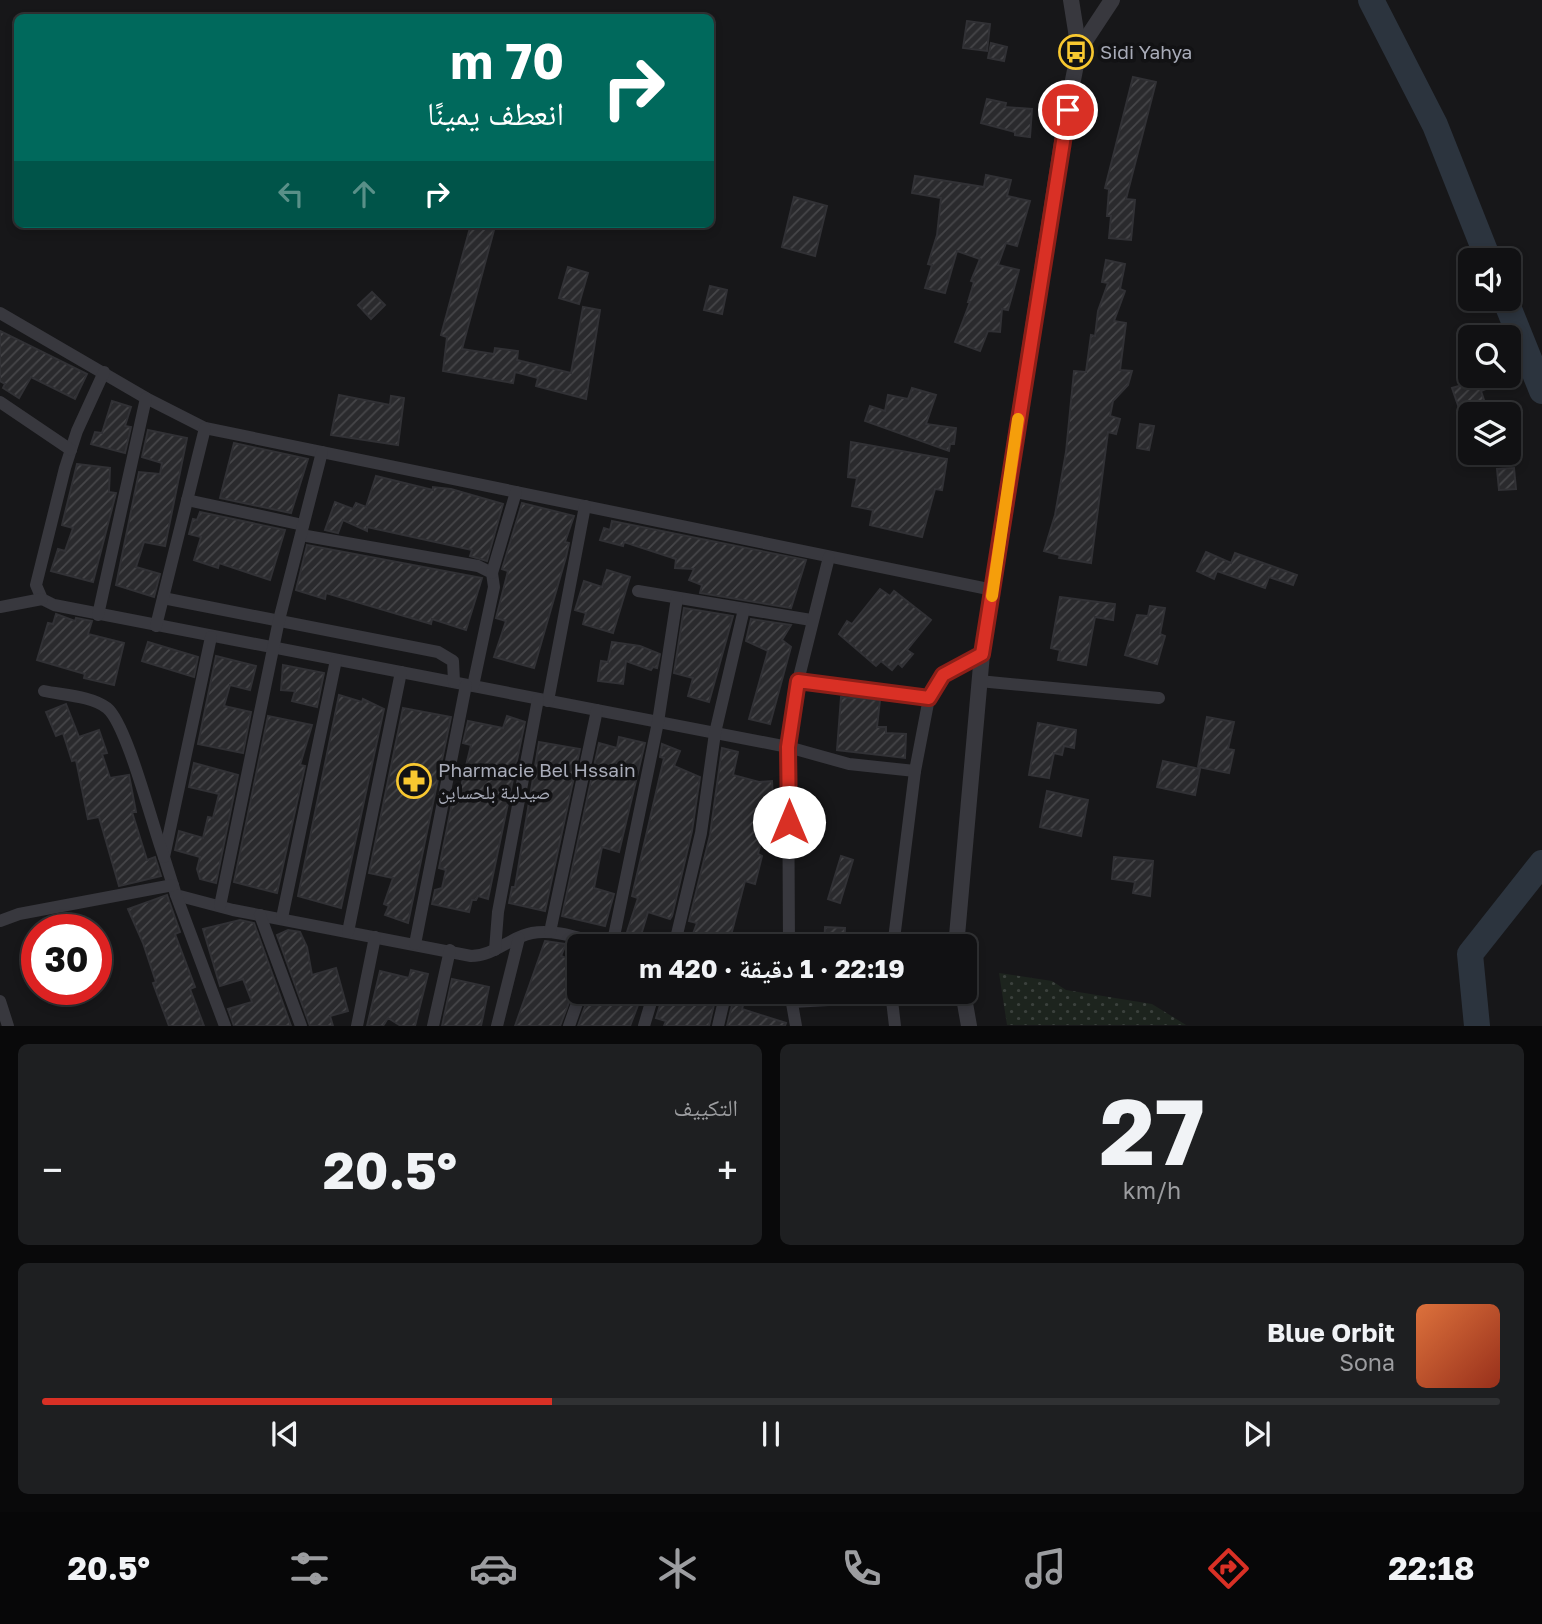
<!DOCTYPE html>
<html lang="ar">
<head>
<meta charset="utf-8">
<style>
  body { margin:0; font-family:"Golos Text","Noto Naskh Arabic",sans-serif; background:#1e1f21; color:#f1f3f6; direction:rtl; height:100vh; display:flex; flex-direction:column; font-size:26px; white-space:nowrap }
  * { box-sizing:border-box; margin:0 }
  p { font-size:23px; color:#9c9da0 }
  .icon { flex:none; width:38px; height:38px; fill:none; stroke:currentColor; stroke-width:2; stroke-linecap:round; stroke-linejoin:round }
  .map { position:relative; height:1026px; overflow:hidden; direction:ltr }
  .side { display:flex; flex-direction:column; gap:18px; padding:18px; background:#09090a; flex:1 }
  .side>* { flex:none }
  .guide { position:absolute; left:14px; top:14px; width:700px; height:214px; border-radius:10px; box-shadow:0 4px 10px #0003,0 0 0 2px #303133; direction:rtl; background:#00695c; color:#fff; overflow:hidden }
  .controls { position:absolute; left:1458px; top:248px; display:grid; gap:14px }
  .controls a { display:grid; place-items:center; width:63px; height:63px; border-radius:10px; background:#111113; box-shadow:0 4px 10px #0003,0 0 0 2px #303133; font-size:35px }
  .speed { position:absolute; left:21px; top:914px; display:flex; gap:14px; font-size:35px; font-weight:700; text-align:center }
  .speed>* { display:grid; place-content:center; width:91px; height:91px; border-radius:50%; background:#111113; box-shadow:0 4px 10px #0003,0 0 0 2px #303133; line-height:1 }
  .speed .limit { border:10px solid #d22; background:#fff; color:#111 }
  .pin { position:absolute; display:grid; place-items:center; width:60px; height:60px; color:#fff; margin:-30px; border:4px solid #fff; border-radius:50%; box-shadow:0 2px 7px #0007 }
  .me { position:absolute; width:77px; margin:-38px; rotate:0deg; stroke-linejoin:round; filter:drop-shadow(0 0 5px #0008) }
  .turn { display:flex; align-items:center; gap:24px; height:147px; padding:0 35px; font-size:32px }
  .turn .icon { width:91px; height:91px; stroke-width:2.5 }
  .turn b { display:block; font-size:49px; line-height:60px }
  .lanes { display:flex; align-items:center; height:66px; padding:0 35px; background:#0003; justify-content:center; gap:35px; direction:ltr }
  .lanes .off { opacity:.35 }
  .big { font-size:52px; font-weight:700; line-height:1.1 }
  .side .card { flex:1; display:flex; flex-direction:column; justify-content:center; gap:10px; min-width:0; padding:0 24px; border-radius:10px; background:#1e1f21 }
  .side .dial { align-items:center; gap:0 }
  .dial b { font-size:91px; line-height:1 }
  .song { display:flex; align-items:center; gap:21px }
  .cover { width:84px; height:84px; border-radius:10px; background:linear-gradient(135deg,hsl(20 70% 55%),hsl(10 70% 35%)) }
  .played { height:7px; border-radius:4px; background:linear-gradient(90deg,#d93025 35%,#303133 35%) }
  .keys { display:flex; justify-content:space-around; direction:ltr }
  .heat { display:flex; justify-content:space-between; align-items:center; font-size:38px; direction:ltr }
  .side .tiles { flex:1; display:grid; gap:18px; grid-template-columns:1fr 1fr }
  .card:last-child { grid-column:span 2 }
  .trip { position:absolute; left:567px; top:934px; width:410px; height:70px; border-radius:10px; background:#111113; box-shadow:0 4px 10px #0003,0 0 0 2px #303133; font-weight:700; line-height:70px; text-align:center; direction:rtl }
  .dock { display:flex; height:112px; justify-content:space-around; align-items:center; background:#070708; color:#9c9da0 }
  .dock .icon { width:49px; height:49px }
  .dock .active { color:#d93025 }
  .dock b { font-size:32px; color:#f1f3f6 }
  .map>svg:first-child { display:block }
  .green { fill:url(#green-dots) }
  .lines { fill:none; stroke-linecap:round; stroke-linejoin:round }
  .river { stroke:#2c343e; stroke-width:26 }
  .building { fill:url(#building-hatch); stroke:#313135; stroke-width:2 }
  .minor { stroke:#38383e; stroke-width:12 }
  .tertiary { stroke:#38383e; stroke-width:16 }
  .route-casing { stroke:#8d1f18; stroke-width:18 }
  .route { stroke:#d93025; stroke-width:12 }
  .slow { stroke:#f59e0b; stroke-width:12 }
  .labels { text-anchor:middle; stroke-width:7; stroke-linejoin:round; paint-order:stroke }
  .poi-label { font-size:19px; fill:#a9acb9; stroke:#121214; text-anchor:start }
</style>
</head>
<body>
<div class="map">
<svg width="1542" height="1026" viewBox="0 0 1542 1026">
  <defs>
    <pattern id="green-dots" width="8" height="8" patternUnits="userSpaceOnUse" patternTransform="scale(1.75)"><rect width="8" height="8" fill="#1d241e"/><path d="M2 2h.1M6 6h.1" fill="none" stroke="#3b413d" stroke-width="1.8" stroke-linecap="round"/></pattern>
    <pattern id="building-hatch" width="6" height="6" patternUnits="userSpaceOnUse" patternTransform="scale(1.75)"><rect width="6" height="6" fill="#2a2a2d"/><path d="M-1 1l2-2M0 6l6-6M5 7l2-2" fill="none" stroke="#464649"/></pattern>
  </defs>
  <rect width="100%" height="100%" fill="#171719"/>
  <polygon class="green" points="999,973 1052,981 1066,990 1152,1004 1186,1025 1007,1025"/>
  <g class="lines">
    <g class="river">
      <polyline points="1371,0 1435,125 1489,261"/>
      <polyline points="1505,299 1542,391"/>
      <polyline points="1477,1026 1470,954 1542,863"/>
    </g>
  </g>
  <g class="building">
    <polygon points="967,21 990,24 987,51 963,48"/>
    <polygon points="991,43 1007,47 1004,61 988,58"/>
    <polygon points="1133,77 1156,82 1126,199 1135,200 1131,240 1109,238 1111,216 1107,216 1109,189 1105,188"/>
    <polygon points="987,99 1006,103 1005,107 1032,109 1030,137 1015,135 1015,132 981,123"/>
    <polygon points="986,175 1011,180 1007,196 1030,201 1017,246 1006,243 998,265 1019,270 1008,310 1002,309 1000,332 988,331 980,351 955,342 970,302 968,302 974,282 971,281 980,259 957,251 945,293 925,288 932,265 928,264 937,235 941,198 912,193 915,176 984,187"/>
    <polygon points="794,197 827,206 815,256 782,247"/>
    <polygon points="471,224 494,230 462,349 494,354 495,348 518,351 517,360 571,373 583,307 600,310 586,399 536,386 538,378 515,372 513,383 443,371 447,337 441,335"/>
    <polygon points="1106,260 1125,264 1120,289 1125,291 1114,321 1126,323 1120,370 1132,371 1128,385 1113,401 1110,416 1120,419 1116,434 1108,432 1091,563 1059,558 1060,555 1044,551 1055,515 1066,452 1074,371 1086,372 1091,335 1095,336 1098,311 1108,283 1102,282"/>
    <polygon points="568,267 588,273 579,304 559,298"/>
    <polygon points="710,286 727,290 722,314 704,310"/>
    <polygon points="372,292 385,305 371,319 358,305"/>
    <polygon points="0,331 87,374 75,399 31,377 19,398 3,388 5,384 0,381"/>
    <polygon points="1474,376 1481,376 1486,389 1481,391 1485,403 1460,411 1452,388 1466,384 1464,380"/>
    <polygon points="912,388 936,395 926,424 956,428 954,444 950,444 949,451 865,421 870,406 885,411 888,395 908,399"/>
    <polygon points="339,395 390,405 391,396 404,398 398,445 331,435"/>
    <polygon points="112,401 131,407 125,426 131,427 125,453 91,444 95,432 102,433"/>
    <polygon points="1140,424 1154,426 1149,450 1137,448"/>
    <polygon points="148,430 187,438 165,546 144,542 136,567 160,574 154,597 116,585 139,472 160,474 162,463 142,457"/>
    <polygon points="851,442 947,459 942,490 935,489 922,537 870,525 873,510 852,506 857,478 848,477"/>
    <polygon points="234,443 308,459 291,513 220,498"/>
    <polygon points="77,464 110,468 109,492 116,493 93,582 51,571 58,549 65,551 73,528 62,525"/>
    <polygon points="1514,468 1516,489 1499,490 1497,469"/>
    <polygon points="376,476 433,490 433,487 451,489 503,504 487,561 470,556 472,550 367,527 367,531 343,520 338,533 325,530 335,502 353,509 356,503 366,507"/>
    <polygon points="522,503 574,516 565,542 569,543 566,557 534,668 494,657 506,621 496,618 508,571 502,569"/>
    <polygon points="200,512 285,530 270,580 219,563 218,568 194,560 201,537 189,534 193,519 197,520"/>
    <polygon points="612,521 806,560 791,608 700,593 702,585 689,580 694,569 675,568 676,559 624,542 623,546 600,540 604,528 610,530"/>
    <polygon points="307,545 482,578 466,630 432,619 431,624 326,593 325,599 296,590"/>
    <polygon points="1206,552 1231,563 1235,553 1297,575 1293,585 1269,577 1265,588 1217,571 1214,579 1197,571"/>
    <polygon points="607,570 630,577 613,633 583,624 586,613 575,610 584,581 602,587"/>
    <polygon points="880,589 890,596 894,591 931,620 907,650 913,654 902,667 898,663 892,670 881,661 876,666 839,634 847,621 852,624"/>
    <polygon points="1060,597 1115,604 1113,620 1095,617 1086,665 1058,660 1060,650 1051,648"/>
    <polygon points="1150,606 1165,608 1160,634 1165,636 1157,664 1125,655 1137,615 1148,616"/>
    <polygon points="684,608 733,616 709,702 688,696 693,678 674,673"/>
    <polygon points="56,614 75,621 76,618 92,621 88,634 124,643 114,685 84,678 85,674 37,660 48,623 53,624"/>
    <polygon points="751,619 791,625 782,640 791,647 770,724 749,719 768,651 746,641"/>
    <polygon points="148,642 198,657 194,677 142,661"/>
    <polygon points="612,642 640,646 660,654 657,668 653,667 651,670 626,661 623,684 598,681 601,661 608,662"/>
    <polygon points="216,656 256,666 250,690 230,685 224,706 251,712 243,753 198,744"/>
    <polygon points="283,665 324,673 317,707 292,701 295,691 281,690"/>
    <polygon points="339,695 362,702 363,699 384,709 341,908 298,896"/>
    <polygon points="841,697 880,700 877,727 886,727 886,733 906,734 905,758 837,750"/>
    <polygon points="66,704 79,737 99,730 107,753 102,754 110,778 129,775 136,812 132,812 147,860 155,857 161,876 119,886 99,817 88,819 76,760 72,761 63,733 56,736 46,712"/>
    <polygon points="403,708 451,717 408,923 385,915 389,906 384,904 393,878 369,873"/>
    <polygon points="268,716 312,725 300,765 305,766 277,893 234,882"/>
    <polygon points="507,716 525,722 488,899 478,896 476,900 472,900 469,912 432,904 435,890 442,888 446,870 439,868 454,793 459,795 471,745 463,743 468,721 503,728"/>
    <polygon points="1207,717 1234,722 1228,749 1234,750 1229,773 1198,767"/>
    <polygon points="1038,723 1076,730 1074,748 1064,746 1062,755 1054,753 1049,778 1029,775"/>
    <polygon points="619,737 645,743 619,852 602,847 594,888 614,894 605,926 562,916 599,743 617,748"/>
    <polygon points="539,742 580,749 545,911 509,903 512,887 515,887"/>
    <polygon points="662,744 680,751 674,766 700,777 692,831 672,916 670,919 648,912 641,935 627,932 638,898 632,896 664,758 660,757"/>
    <polygon points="722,748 738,752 733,775 759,782 772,781 773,797 758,854 762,856 755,884 745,881 728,947 688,947 697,923 689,921 710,835"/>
    <polygon points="1163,761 1200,769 1195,795 1157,787"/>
    <polygon points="194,763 238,775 216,883 200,879 197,869 200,857 175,850 179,831 203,838 208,817 213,818 219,794 189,787"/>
    <polygon points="1047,791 1088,800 1081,836 1040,827"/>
    <polygon points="841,856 853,860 840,903 828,899"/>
    <polygon points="1114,857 1153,861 1150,896 1133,893 1135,882 1112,879"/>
    <polygon points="167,895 180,932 175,934 195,987 190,989 204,1026 169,1026 153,983 156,982 143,943 128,909"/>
    <polygon points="240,920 254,923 291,1026 234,1026 228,1009 252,1002 243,979 220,986 203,929"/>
    <polygon points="825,927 845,928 844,947 824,947"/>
    <polygon points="288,930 300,932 307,947 312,975 336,968 348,1011 330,1016 333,1026 310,1026 277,935"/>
    <polygon points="545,941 566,944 561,956 579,963 579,976 560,1026 515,1026"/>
    <polygon points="411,970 428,974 415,1026 401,1026 388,1018 383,1026 367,1026 380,971 409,978"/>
    <polygon points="452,979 489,987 481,1026 442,1026"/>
    <polygon points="590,992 643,992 630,1026 578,1026"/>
    <polygon points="664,992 717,992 709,1026 664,1026 666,1021 656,1018"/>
    <polygon points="735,992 747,992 742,1009 786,1023 785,1026 727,1026"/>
  </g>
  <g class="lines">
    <g class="minor">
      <polyline points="0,313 146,398 205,428 993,590"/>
      <polyline points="104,372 77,431 65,468 36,585 42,599 54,605 788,747 849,764 915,771"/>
      <polyline points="0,402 71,450"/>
      <polyline points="187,500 303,525"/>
      <polyline points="301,535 478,566 492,573 494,587 473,686"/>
      <polyline points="492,573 516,492"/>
      <polyline points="638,591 811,620"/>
      <polyline points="163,598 438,652 453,661 454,682"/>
      <polyline points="0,607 42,599"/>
      <polyline points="98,615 146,398"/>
      <polyline points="156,626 205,428"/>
      <path d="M211,637L164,857L176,895L233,910L471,956C494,956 510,937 532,933C558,928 588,942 614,947"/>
      <polyline points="798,681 929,698"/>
      <polyline points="979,681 1159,698"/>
      <path d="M44,691C63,695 92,696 107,708C127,724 153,828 164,857"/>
      <polyline points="548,701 585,506"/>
      <polyline points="176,895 225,1026"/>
      <polyline points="220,906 279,620 322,452"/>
      <polyline points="260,915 301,1026"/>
      <polyline points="282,918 336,660"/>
      <polyline points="0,921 19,914 173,885"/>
      <polyline points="348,932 401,672"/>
      <polyline points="550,932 597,710"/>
      <polyline points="415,944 466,685"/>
      <polyline points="612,946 658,722 677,598"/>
      <polyline points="674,947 701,833 715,733 744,609"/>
      <polyline points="789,947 788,747 798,681 829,557"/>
      <polyline points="893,947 915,771 929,698 943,675 982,654"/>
      <polyline points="495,950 498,912 538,699"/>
      <polyline points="790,992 796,1026"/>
      <polyline points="891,992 895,1026"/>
      <polyline points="0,1001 8,1026"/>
      <polyline points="792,1002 866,998"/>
      <polyline points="357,1026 375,937"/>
      <polyline points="433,1026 450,950"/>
      <polyline points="497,1026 519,938"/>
      <polyline points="569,1026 581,992"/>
      <polyline points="644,1026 654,992"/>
      <polyline points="718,1026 726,992"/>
    </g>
    <g class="tertiary">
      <polyline points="1071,0 1079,50"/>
      <polyline points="956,947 982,654 1067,110 1079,50 1112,0"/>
      <polyline points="963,992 969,1026"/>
    </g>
  </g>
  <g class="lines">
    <g class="route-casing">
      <polyline id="route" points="789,822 788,747 798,681 929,698 943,675 982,654 1068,110"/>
    </g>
    <use href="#route" class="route"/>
    <polyline class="slow" points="992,596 1018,419"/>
  </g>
  <defs>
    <g id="bus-ring" transform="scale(1.75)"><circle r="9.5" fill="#121214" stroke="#f8c830" stroke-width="1.5"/><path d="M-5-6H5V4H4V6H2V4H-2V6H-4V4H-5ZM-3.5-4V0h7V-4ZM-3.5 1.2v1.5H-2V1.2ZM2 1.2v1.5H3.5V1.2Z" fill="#f8c830"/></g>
    <g id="pharmacy-ring" transform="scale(1.75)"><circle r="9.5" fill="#121214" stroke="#f8c830" stroke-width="1.5"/><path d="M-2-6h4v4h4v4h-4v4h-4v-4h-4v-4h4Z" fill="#f8c830"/></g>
  </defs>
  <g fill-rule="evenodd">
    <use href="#bus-ring" x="1076" y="52"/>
    <use href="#pharmacy-ring" x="414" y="781"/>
  </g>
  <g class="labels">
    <g class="poi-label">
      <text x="1100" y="59">Sidi Yahya</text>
      <text x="438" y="777">Pharmacie Bel Hssain<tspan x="438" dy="22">صيدلية بلحساين</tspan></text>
    </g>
  </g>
</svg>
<div class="controls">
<a><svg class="icon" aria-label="sound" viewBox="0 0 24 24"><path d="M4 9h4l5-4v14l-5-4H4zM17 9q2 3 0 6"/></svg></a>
<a><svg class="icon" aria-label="search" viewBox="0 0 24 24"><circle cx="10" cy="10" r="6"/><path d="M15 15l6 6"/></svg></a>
<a><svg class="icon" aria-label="layers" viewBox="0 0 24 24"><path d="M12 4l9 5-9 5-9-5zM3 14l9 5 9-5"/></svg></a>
</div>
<div class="speed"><div class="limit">30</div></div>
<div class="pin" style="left:1068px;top:110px;background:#d93025"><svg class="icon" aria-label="arrive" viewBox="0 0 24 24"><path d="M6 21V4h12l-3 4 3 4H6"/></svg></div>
<svg class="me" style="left:789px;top:822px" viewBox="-20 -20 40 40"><circle r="19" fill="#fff"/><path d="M0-13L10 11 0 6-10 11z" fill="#d93025"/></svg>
<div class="trip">22:19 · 1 دقيقة · 420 m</div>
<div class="guide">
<div class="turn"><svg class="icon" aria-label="right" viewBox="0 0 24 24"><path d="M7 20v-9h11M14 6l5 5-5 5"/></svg><div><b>70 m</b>انعطف يمينًا</div></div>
<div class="lanes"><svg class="icon off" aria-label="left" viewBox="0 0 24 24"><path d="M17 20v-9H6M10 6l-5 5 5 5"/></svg><svg class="icon off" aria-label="ahead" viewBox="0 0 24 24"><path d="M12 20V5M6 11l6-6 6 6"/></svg><svg class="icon" aria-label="right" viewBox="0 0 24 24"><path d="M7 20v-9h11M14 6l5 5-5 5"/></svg></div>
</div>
</div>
<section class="side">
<div class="tiles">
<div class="card dial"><b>27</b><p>km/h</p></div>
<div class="card"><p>التكييف</p>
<div class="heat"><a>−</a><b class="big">20.5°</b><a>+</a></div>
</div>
<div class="card">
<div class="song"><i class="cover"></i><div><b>Blue Orbit</b><p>Sona</p></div></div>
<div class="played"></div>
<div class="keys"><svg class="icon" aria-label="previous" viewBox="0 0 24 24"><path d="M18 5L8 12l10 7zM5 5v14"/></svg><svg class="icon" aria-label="pause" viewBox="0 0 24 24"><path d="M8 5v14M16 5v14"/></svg><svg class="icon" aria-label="next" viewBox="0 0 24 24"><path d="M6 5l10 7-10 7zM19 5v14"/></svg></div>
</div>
</div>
</section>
<nav class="dock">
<b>22:18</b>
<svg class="icon active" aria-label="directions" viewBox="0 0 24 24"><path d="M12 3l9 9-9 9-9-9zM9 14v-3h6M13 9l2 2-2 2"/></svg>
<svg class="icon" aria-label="music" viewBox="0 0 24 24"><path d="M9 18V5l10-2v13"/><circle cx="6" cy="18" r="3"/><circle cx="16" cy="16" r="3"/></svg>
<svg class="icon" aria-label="phone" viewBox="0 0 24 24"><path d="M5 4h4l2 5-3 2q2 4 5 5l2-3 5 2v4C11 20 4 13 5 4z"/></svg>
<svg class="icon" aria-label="climate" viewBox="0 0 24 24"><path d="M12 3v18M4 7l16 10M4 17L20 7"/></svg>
<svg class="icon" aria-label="car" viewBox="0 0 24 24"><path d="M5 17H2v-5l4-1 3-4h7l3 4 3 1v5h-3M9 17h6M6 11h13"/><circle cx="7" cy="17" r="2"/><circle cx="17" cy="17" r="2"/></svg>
<svg class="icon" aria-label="filters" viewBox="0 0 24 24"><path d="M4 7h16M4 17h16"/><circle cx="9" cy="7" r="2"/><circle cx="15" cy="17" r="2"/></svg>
<b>20.5°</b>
</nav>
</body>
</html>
